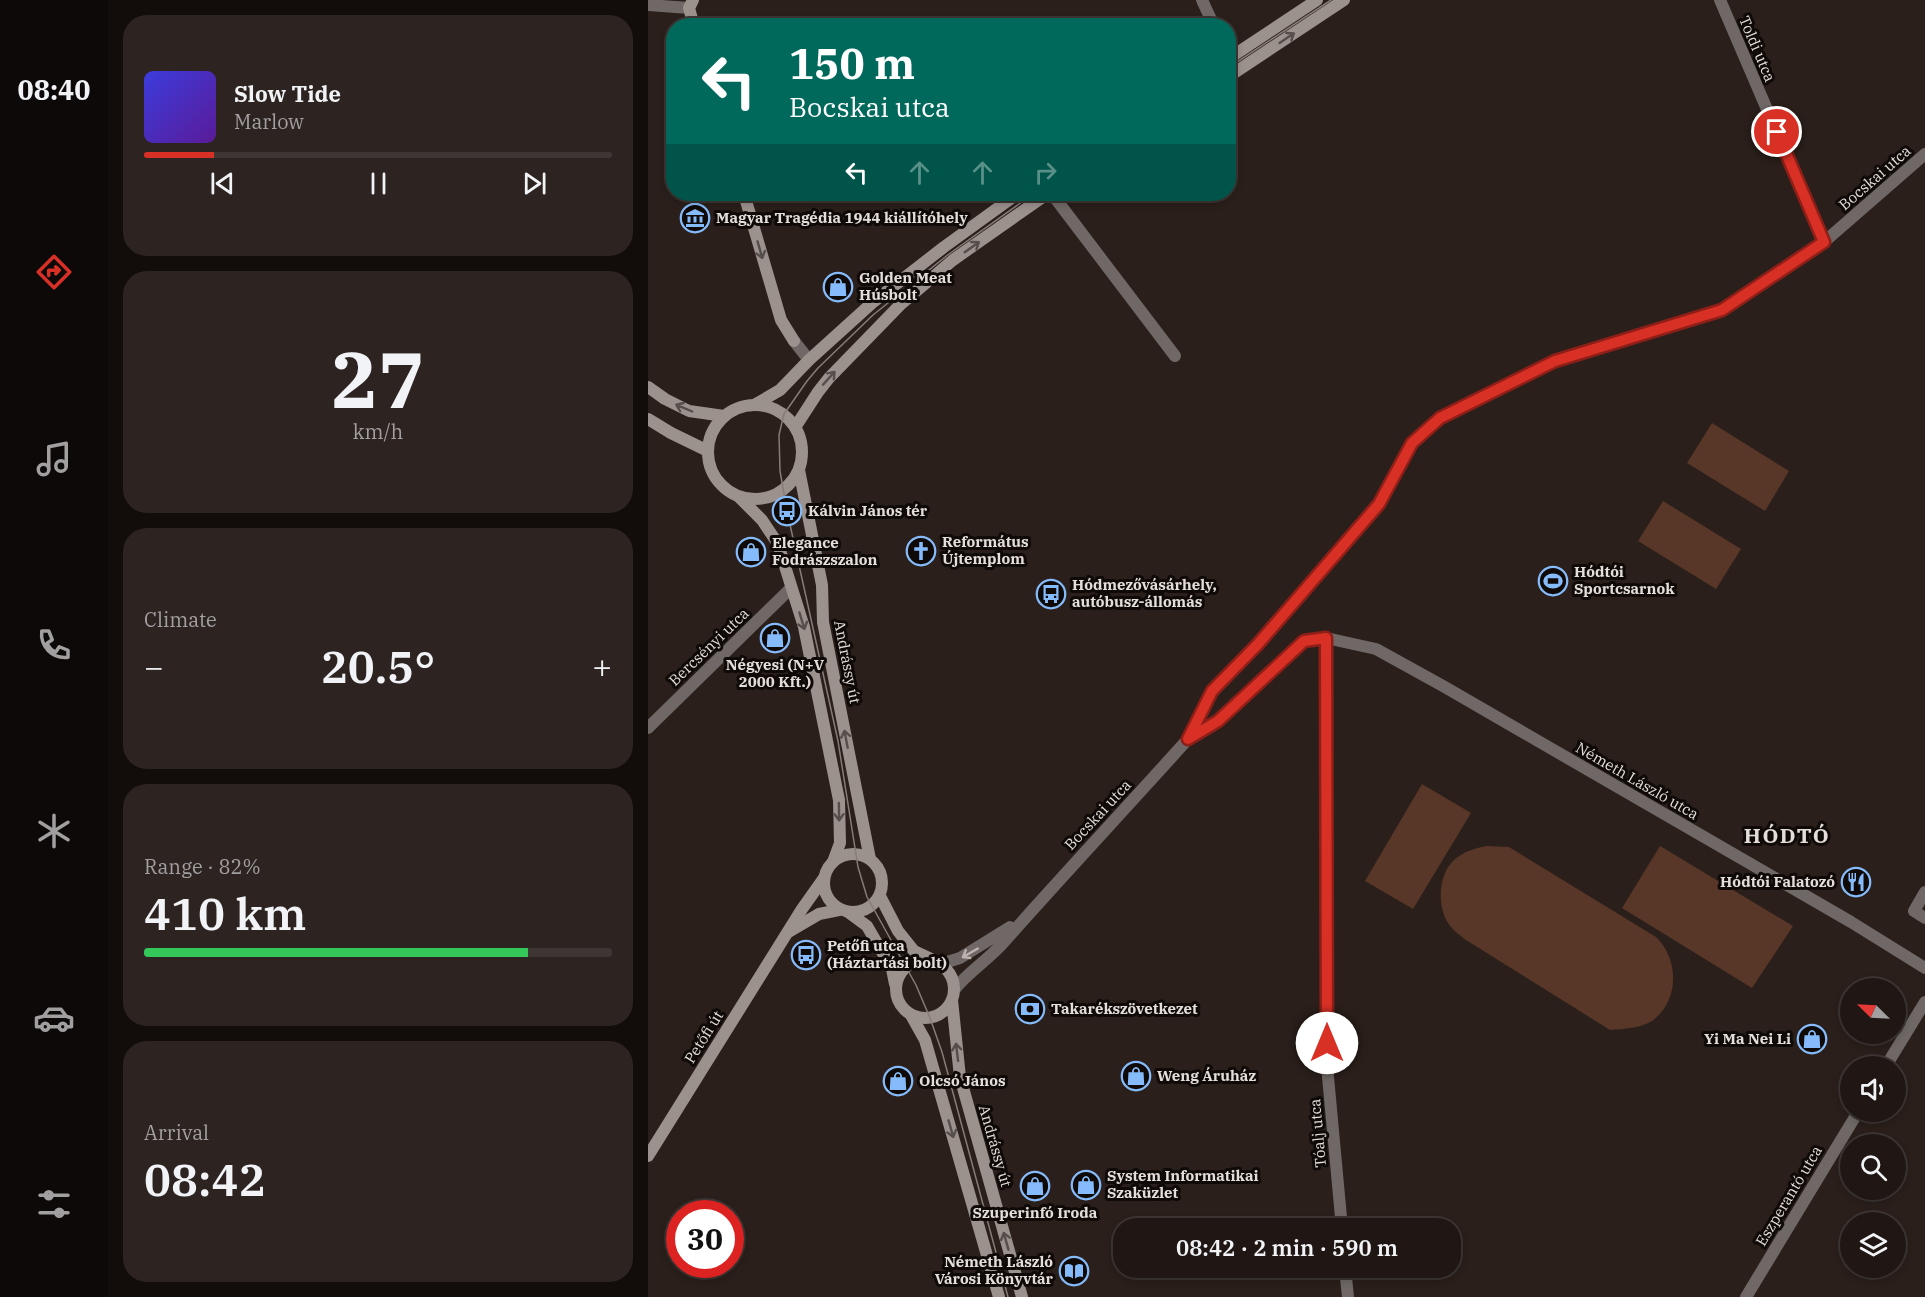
<!DOCTYPE html>
<html lang="en">
<head>
<meta charset="utf-8">
<style>
  body { margin:0; font-family:"IBM Plex Serif",serif; background:#2d2422; color:#f1f3f6; height:100vh; display:flex; flex-direction:column; font-size:22px; white-space:nowrap }
  * { box-sizing:border-box; margin:0 }
  p { font-size:20px; color:#a29fa0 }
  .icon { flex:none; width:33px; height:33px; fill:none; stroke:currentColor; stroke-width:2; stroke-linecap:round; stroke-linejoin:round }
  .map { position:relative; flex:1; overflow:hidden }
  .drawer { display:flex; flex-direction:column; gap:15px; padding:15px; background:#120d0b; width:540px }
  .drawer>* { flex:none }
  .guide { position:absolute; left:18px; top:18px; width:570px; height:183px; border-radius:24px; box-shadow:0 3px 9px #0003,0 0 0 2px #3d3634; background:#00695c; color:#fff; overflow:hidden }
  .needle { width:39px; rotate:294deg }
  .buttons { position:absolute; left:1192px; top:978px; display:grid; gap:12px }
  .buttons a { display:grid; place-items:center; width:66px; height:66px; border-radius:50%; background:#201714; box-shadow:0 3px 9px #0003,0 0 0 2px #3d3634; font-size:30px }
  .speed { position:absolute; left:18px; top:1200px; display:flex; gap:12px; font-size:30px; font-weight:700; text-align:center }
  .speed>* { display:grid; place-content:center; width:78px; height:78px; border-radius:50%; background:#201714; box-shadow:0 3px 9px #0003,0 0 0 2px #3d3634; line-height:1 }
  .speed .limit { border:9px solid #d22; background:#fff; color:#111 }
  .pin { position:absolute; display:grid; place-items:center; width:51px; height:51px; color:#fff; margin:-26px; border:3px solid #fff; border-radius:50%; box-shadow:0 2px 6px #0007 }
  .me { position:absolute; width:66px; margin:-33px; rotate:0deg; stroke-linejoin:round; filter:drop-shadow(0 0 4px #0008) }
  .turn { display:flex; align-items:center; gap:21px; height:126px; padding:0 24px; font-size:27px }
  .turn .icon { width:78px; height:78px; stroke-width:2.5 }
  .turn b { display:block; font-size:42px; line-height:51px }
  .lanes { display:flex; align-items:center; height:57px; padding:0 24px; background:#0003; justify-content:center; gap:30px; direction:ltr }
  .lanes .off { opacity:.35 }
  .big { font-size:45px; font-weight:600; line-height:1.1 }
  .drawer .tile { flex:1; display:flex; flex-direction:column; justify-content:center; gap:9px; min-width:0; padding:0 21px; border-radius:24px; background:#2d2422 }
  .drawer .dial { align-items:center; gap:0 }
  .dial b { font-size:78px; line-height:1 }
  .song { display:flex; align-items:center; gap:18px }
  .cover { width:72px; height:72px; border-radius:9px; background:linear-gradient(135deg,hsl(240 70% 55%),hsl(270 70% 35%)) }
  .played { height:6px; border-radius:3px; background:linear-gradient(90deg,#d93025 15%,#3d3634 15%) }
  .keys { display:flex; justify-content:space-around; direction:ltr }
  .heat { display:flex; justify-content:space-between; align-items:center; font-size:33px; direction:ltr }
  .charge { height:9px; border-radius:4px; background:linear-gradient(90deg,#34c759 82%,#3d3634 0) }
  .trip { position:absolute; left:465px; top:1218px; width:348px; height:60px; border-radius:24px; background:#201714; box-shadow:0 3px 9px #0003,0 0 0 2px #3d3634; font-weight:600; line-height:60px; text-align:center }
  main { display:flex; flex:1; min-height:0 }
  .tabs { display:flex; flex-direction:column; width:108px; justify-content:space-around; align-items:center; background:#0d0908; color:#a29fa0 }
  .tabs .icon { width:42px; height:42px }
  .tabs .current { color:#d93025 }
  .tabs b { font-size:27px; color:#f1f3f6 }
  .map>svg:first-child { display:block }
  .green { fill:#583628 }
  .lines { fill:none; stroke-linecap:round; stroke-linejoin:round }
  .street { stroke:#6f6866; stroke-width:12 }
  .secondary { stroke:#9b918d; stroke-width:12 }
  .tram { stroke:#867c78; stroke-width:1.5 }
  .oneway { stroke:#554e4a }
  .oneway2 { stroke:#bcb4b1 }
  .route-casing { stroke:#8d1f18; stroke-width:15 }
  .route { stroke:#d93025; stroke-width:10 }
  .labels { text-anchor:middle; stroke-width:6; stroke-linejoin:round; paint-order:stroke }
  .street-label { font-size:15px; fill:#e5ddd9; stroke:#0f0a08 }
  .poi-label { font-size:15px; font-weight:bold; fill:#e5ddd9; stroke:#0f0a08; text-anchor:start }
  .district-label { font-size:21px; font-weight:bold; letter-spacing:1.5px; fill:#e5ddd9; stroke:#0f0a08 }
</style>
</head>
<body>
<main>
<nav class="tabs">
<b>08:40</b>
<svg class="icon current" aria-label="directions" viewBox="0 0 24 24"><path d="M12 3l9 9-9 9-9-9zM9 14v-3h6M13 9l2 2-2 2"/></svg>
<svg class="icon" aria-label="music" viewBox="0 0 24 24"><path d="M9 18V5l10-2v13"/><circle cx="6" cy="18" r="3"/><circle cx="16" cy="16" r="3"/></svg>
<svg class="icon" aria-label="phone" viewBox="0 0 24 24"><path d="M5 4h4l2 5-3 2q2 4 5 5l2-3 5 2v4C11 20 4 13 5 4z"/></svg>
<svg class="icon" aria-label="climate" viewBox="0 0 24 24"><path d="M12 3v18M4 7l16 10M4 17L20 7"/></svg>
<svg class="icon" aria-label="car" viewBox="0 0 24 24"><path d="M5 17H2v-5l4-1 3-4h7l3 4 3 1v5h-3M9 17h6M6 11h13"/><circle cx="7" cy="17" r="2"/><circle cx="17" cy="17" r="2"/></svg>
<svg class="icon" aria-label="filters" viewBox="0 0 24 24"><path d="M4 7h16M4 17h16"/><circle cx="9" cy="7" r="2"/><circle cx="15" cy="17" r="2"/></svg>
</nav>
<section class="drawer">
<div class="tile">
<div class="song"><i class="cover"></i><div><b>Slow Tide</b><p>Marlow</p></div></div>
<div class="played"></div>
<div class="keys"><svg class="icon" aria-label="previous" viewBox="0 0 24 24"><path d="M18 5L8 12l10 7zM5 5v14"/></svg><svg class="icon" aria-label="pause" viewBox="0 0 24 24"><path d="M8 5v14M16 5v14"/></svg><svg class="icon" aria-label="next" viewBox="0 0 24 24"><path d="M6 5l10 7-10 7zM19 5v14"/></svg></div>
</div>
<div class="tile dial"><b>27</b><p>km/h</p></div>
<div class="tile"><p>Climate</p>
<div class="heat"><a>−</a><b class="big">20.5°</b><a>+</a></div>
</div>
<div class="tile"><p>Range · 82%</p><b class="big">410 km</b><div class="charge"></div></div>
<div class="tile"><p>Arrival</p><b class="big">08:42</b></div>
</section>
<div class="map">
<svg width="1277" height="1297" viewBox="0 0 1277 1297">
  <rect width="100%" height="100%" fill="#2a1f1a"/>
  <g class="green">
    <polygon points="1064,423 1141,471 1117,511 1039,463"/>
    <polygon points="1015,501 1093,549 1068,589 990,541"/>
    <polygon points="774,784 823,813 765,909 717,881"/>
    <path d="M839,846L861,847L1008,937C1031,959 1032,1001 1004,1021C993,1028 976,1029 962,1030L818,940C813,936 807,932 803,927C789,911 789,877 805,861C814,852 827,848 839,846Z"/>
    <polygon points="1012,846 1145,926 1104,988 974,908"/>
  </g>
  <g class="lines">
    <g class="street">
      <polyline points="554,0 566,26"/>
      <polyline points="1072,0 1176,242"/>
      <polyline points="0,5 41,8"/>
      <polyline points="404,194 527,356"/>
      <polyline points="146,341 161,360"/>
      <polyline points="678,638 679,1066 694,1228"/>
      <polyline points="0,728 143,588"/>
      <polyline points="540,738 564,691 610,644 731,504 764,443 792,418 907,361 1074,310 1176,242 1277,154"/>
      <polyline points="1277,892 1266,911 1277,918"/>
      <polyline points="293,964 312,958 362,927"/>
      <path d="M306,990C320,972 340,960 355,943C416,874 479,807 540,739L570,721L656,641L678,638L728,649L795,686L1203,922L1277,968"/>
      <polyline points="1238,1066 1277,1002"/>
      <polyline points="697,1268 700,1297"/>
      <polyline points="1098,1297 1210,1112"/>
    </g>
    <g class="secondary">
      <polyline points="45,0 41,8 46,26"/>
      <polyline points="580,59 669,0"/>
      <polyline points="580,77 696,0"/>
      <polyline points="96,194 133,320 146,341"/>
      <polyline points="0,387 17,399 41,411 76,416"/>
      <polyline points="108,404 132,390 161,360 224,303 296,247 369,194"/>
      <circle cx="107" cy="452" r="47"/>
      <polyline points="0,419 23,433 60,451"/>
      <polyline points="148,426 170,392 181,378 252,305 305,260 399,194"/>
      <polyline points="151,470 174,585 175,622 222,859"/>
      <polyline points="91,497 114,520 130,544 156,627 191,800 192,843 185,862"/>
      <circle cx="205" cy="883" r="29"/>
      <polyline points="232,896 250,931 266,951 283,959"/>
      <polyline points="200,912 219,926 244,969 247,984"/>
      <polyline points="142,931 171,914 191,910"/>
      <circle cx="277" cy="989" r="29"/>
      <polyline points="304,1000 312,1077 374,1297"/>
      <polyline points="263,1015 277,1040 351,1297"/>
      <polyline points="0,1156 154,909 176,878"/>
    </g>
    <g class="tram">
      <polyline points="580,68 683,0"/>
      <polyline points="360,1297 294,1052 282,1018 268,985 219,897 210,867 190,741 139,511 132,471 131,435 136,414 159,381 170,368 225,315 301,254 385,194"/>
    </g>
  </g>
  <defs><path id="oneway-shaft" d="M-6 0H5M1.5-3L5.5 0L1.5 3" fill="none" stroke-width="1.6" stroke-linecap="round" stroke-linejoin="round" transform="scale(1.5)"/></defs>
  <g class="oneway">
    <use href="#oneway-shaft" transform="translate(639 38) rotate(-34)"/>
    <use href="#oneway-shaft" transform="translate(324 247) rotate(-35)"/>
    <use href="#oneway-shaft" transform="translate(112 250) rotate(74)"/>
    <use href="#oneway-shaft" transform="translate(181 378) rotate(-48)"/>
    <use href="#oneway-shaft" transform="translate(36 408) rotate(-157)"/>
    <use href="#oneway-shaft" transform="translate(154 621) rotate(73)"/>
    <use href="#oneway-shaft" transform="translate(198 739) rotate(-101)"/>
    <use href="#oneway-shaft" transform="translate(191 812) rotate(89)"/>
    <use href="#oneway-shaft" transform="translate(309 1052) rotate(-97)"/>
    <use href="#oneway-shaft" transform="translate(303 1129) rotate(74)"/>
    <use href="#oneway-shaft" transform="translate(358 1241) rotate(-106)"/>
  </g>
  <use class="oneway2" href="#oneway-shaft" transform="translate(322 953) rotate(150)"/>
  <g class="lines">
    <g class="route-casing">
      <polyline id="route" points="679,1043 678,638 656,641 570,721 540,739 564,691 610,644 731,504 764,443 792,418 907,361 1074,310 1176,242 1129,132"/>
    </g>
    <use href="#route" class="route"/>
  </g>
  <defs>
    <g id="museum-ring" transform="scale(1.5)"><circle r="9.5" fill="#0f0a08" stroke="#86bbfb" stroke-width="1.5"/><path d="M0-6L6-3V-2H-6V-3ZM-5-1h2V3h-2ZM-1-1h2V3h-2ZM3-1h2V3H3ZM-6 4H6V6H-6Z" fill="#86bbfb"/></g>
    <g id="shop-ring" transform="scale(1.5)"><circle r="9.5" fill="#0f0a08" stroke="#86bbfb" stroke-width="1.5"/><path d="M-5-2.5h2.3a2.7 3.5 0 0 1 5.4 0H5L5.5 6h-11ZM-1.5-2.5h3a1.5 2.3 0 0 0-3 0Z" fill="#86bbfb"/></g>
    <g id="bus-ring" transform="scale(1.5)"><circle r="9.5" fill="#0f0a08" stroke="#86bbfb" stroke-width="1.5"/><path d="M-5-6H5V4H4V6H2V4H-2V6H-4V4H-5ZM-3.5-4V0h7V-4ZM-3.5 1.2v1.5H-2V1.2ZM2 1.2v1.5H3.5V1.2Z" fill="#86bbfb"/></g>
    <g id="church-ring" transform="scale(1.5)"><circle r="9.5" fill="#0f0a08" stroke="#86bbfb" stroke-width="1.5"/><path d="M-1.2-6h2.4v3.5h3.3v2.4h-3.3V6h-2.4V-.1h-3.3v-2.4h3.3Z" fill="#86bbfb"/></g>
    <g id="stadium-ring" transform="scale(1.5)"><circle r="9.5" fill="#0f0a08" stroke="#86bbfb" stroke-width="1.5"/><path d="M0-5a6.5 5 0 1 0 0 10a6.5 5 0 1 0 0-10ZM-3.5-1.8h7v3.6h-7Z" fill="#86bbfb"/></g>
    <g id="restaurant-ring" transform="scale(1.5)"><circle r="9.5" fill="#0f0a08" stroke="#86bbfb" stroke-width="1.5"/><path d="M-5-6h1v4h1v-4h1v4h1v-4h1v5L-1.5 .5V6h-2V.5L-5-1ZM5-6V6H3V1.5H1.5Q1.5-4 5-6Z" fill="#86bbfb"/></g>
    <g id="bank-ring" transform="scale(1.5)"><circle r="9.5" fill="#0f0a08" stroke="#86bbfb" stroke-width="1.5"/><path d="M-6-4H6V4H-6ZM0-2.3a2.3 2.3 0 1 0 0 4.6a2.3 2.3 0 1 0 0-4.6Z" fill="#86bbfb"/></g>
    <g id="library-ring" transform="scale(1.5)"><circle r="9.5" fill="#0f0a08" stroke="#86bbfb" stroke-width="1.5"/><path d="M-6-4Q-3-5.5-.7-3.5V5Q-3 3-6 4ZM6-4Q3-5.5 .7-3.5V5Q3 3 6 4Z" fill="#86bbfb"/></g>
  </defs>
  <g fill-rule="evenodd">
    <use href="#museum-ring" x="47" y="218"/>
    <use href="#shop-ring" x="190" y="287"/>
    <use href="#bus-ring" x="139" y="511"/>
    <use href="#church-ring" x="273" y="551"/>
    <use href="#shop-ring" x="103" y="552"/>
    <use href="#stadium-ring" x="905" y="581"/>
    <use href="#bus-ring" x="403" y="594"/>
    <use href="#shop-ring" x="127" y="638"/>
    <use href="#restaurant-ring" x="1208" y="882"/>
    <use href="#bus-ring" x="158" y="955"/>
    <use href="#bank-ring" x="382" y="1009"/>
    <use href="#shop-ring" x="1164" y="1039"/>
    <use href="#shop-ring" x="488" y="1076"/>
    <use href="#shop-ring" x="250" y="1081"/>
    <use href="#shop-ring" x="438" y="1185"/>
    <use href="#shop-ring" x="387" y="1186"/>
    <use href="#library-ring" x="426" y="1271"/>
  </g>
  <g class="labels">
    <g class="street-label">
      <text transform="translate(1109 49) rotate(67)" y="5">Toldi utca</text>
      <text transform="translate(1227 178) rotate(-41)" y="5">Bocskai utca</text>
      <text transform="translate(61 647) rotate(-44)" y="5">Bercsényi utca</text>
      <text transform="translate(199 662) rotate(79)" y="5">Andrássy út</text>
      <text transform="translate(989 781) rotate(30)" y="5">Németh László utca</text>
      <text transform="translate(450 815) rotate(-47)" y="5">Bocskai utca</text>
      <text transform="translate(56 1037) rotate(-58)" y="5">Petőfi út</text>
      <text transform="translate(670 1133) rotate(-95)" y="5">Tóalj utca</text>
      <text transform="translate(347 1146) rotate(74)" y="5">Andrássy út</text>
      <text transform="translate(1141 1196) rotate(-59)" y="5">Eszperantó utca</text>
    </g>
    <g class="poi-label">
      <text x="68" y="223">Magyar Tragédia 1944 kiállítóhely</text>
      <text x="211" y="283">Golden Meat<tspan x="211" dy="17">Húsbolt</tspan></text>
      <text x="160" y="516">Kálvin János tér</text>
      <text x="294" y="547">Református<tspan x="294" dy="17">Újtemplom</tspan></text>
      <text x="124" y="548">Elegance<tspan x="124" dy="17">Fodrászszalon</tspan></text>
      <text x="926" y="577">Hódtói<tspan x="926" dy="17">Sportcsarnok</tspan></text>
      <text x="424" y="590">Hódmezővásárhely,<tspan x="424" dy="17">autóbusz-állomás</tspan></text>
      <text x="127" y="670" text-anchor="middle">Négyesi (N+V<tspan x="127" dy="17">2000 Kft.)</tspan></text>
      <text x="1187" y="887" text-anchor="end">Hódtói Falatozó</text>
      <text x="179" y="951">Petőfi utca<tspan x="179" dy="17">(Háztartási bolt)</tspan></text>
      <text x="403" y="1014">Takarékszövetkezet</text>
      <text x="1143" y="1044" text-anchor="end">Yi Ma Nei Li</text>
      <text x="509" y="1081">Weng Áruház</text>
      <text x="271" y="1086">Olcsó János</text>
      <text x="459" y="1181">System Informatikai<tspan x="459" dy="17">Szaküzlet</tspan></text>
      <text x="387" y="1218" text-anchor="middle">Szuperinfó Iroda</text>
      <text x="405" y="1267" text-anchor="end">Németh László<tspan x="405" dy="17">Városi Könyvtár</tspan></text>
    </g>
    <g class="district-label">
      <text x="1139" y="843">HÓDTÓ</text>
    </g>
  </g>
</svg>
<div class="buttons">
<a><svg class="needle" viewBox="-14 -14 28 28"><path d="M0-13l5 13h-10z" fill="#e53935"/><path d="M0 13l5-13h-10z" fill="#a29fa0"/></svg></a>
<a><svg class="icon" aria-label="sound" viewBox="0 0 24 24"><path d="M4 9h4l5-4v14l-5-4H4zM17 9q2 3 0 6"/></svg></a>
<a><svg class="icon" aria-label="search" viewBox="0 0 24 24"><circle cx="10" cy="10" r="6"/><path d="M15 15l6 6"/></svg></a>
<a><svg class="icon" aria-label="layers" viewBox="0 0 24 24"><path d="M12 4l9 5-9 5-9-5zM3 14l9 5 9-5"/></svg></a>
</div>
<div class="speed"><div class="limit">30</div></div>
<div class="pin" style="left:1129px;top:132px;background:#d93025"><svg class="icon" aria-label="arrive" viewBox="0 0 24 24"><path d="M6 21V4h12l-3 4 3 4H6"/></svg></div>
<svg class="me" style="left:679px;top:1043px" viewBox="-20 -20 40 40"><circle r="19" fill="#fff"/><path d="M0-13L10 11 0 6-10 11z" fill="#d93025"/></svg>
<div class="trip">08:42 · 2 min · 590 m</div>
<div class="guide">
<div class="turn"><svg class="icon" aria-label="left" viewBox="0 0 24 24"><path d="M17 20v-9H6M10 6l-5 5 5 5"/></svg><div><b>150 m</b>Bocskai utca</div></div>
<div class="lanes"><svg class="icon" aria-label="left" viewBox="0 0 24 24"><path d="M17 20v-9H6M10 6l-5 5 5 5"/></svg><svg class="icon off" aria-label="ahead" viewBox="0 0 24 24"><path d="M12 20V5M6 11l6-6 6 6"/></svg><svg class="icon off" aria-label="ahead" viewBox="0 0 24 24"><path d="M12 20V5M6 11l6-6 6 6"/></svg><svg class="icon off" aria-label="right" viewBox="0 0 24 24"><path d="M7 20v-9h11M14 6l5 5-5 5"/></svg></div>
</div>
</div>
</main>
</body>
</html>
